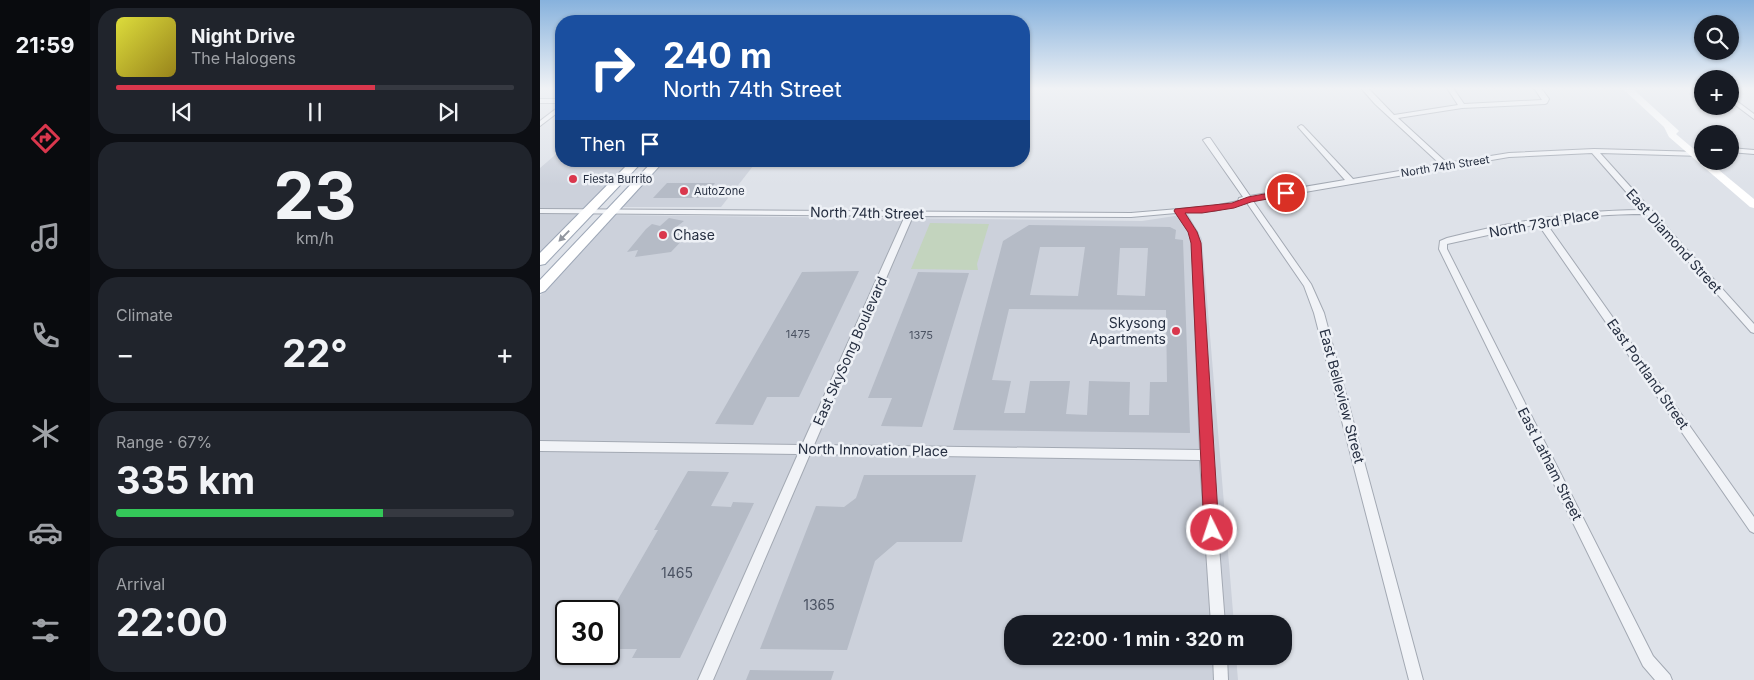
<!DOCTYPE html>
<html lang="en">
<head>
<meta charset="utf-8">
<style>
  body { margin:0; font-family:Inter,sans-serif; background:#20242c; color:#f1f3f6; height:100vh; display:flex; flex-direction:column; font-size:19px; white-space:nowrap }
  * { box-sizing:border-box; margin:0 }
  p { font-size:16px; color:#9ea1a6 }
  .icon { flex:none; width:28px; height:28px; fill:none; stroke:currentColor; stroke-width:2; stroke-linecap:round; stroke-linejoin:round }
  .map { position:relative; flex:1; overflow:hidden }
  .drawer { display:flex; flex-direction:column; gap:8px; padding:8px; background:#0d0f14; width:450px }
  .drawer>* { flex:none }
  .top-card { position:absolute; left:15px; top:15px; width:475px; height:152px; border-radius:20px; box-shadow:0 1px 4px #0004; background:#1a4fa0; color:#fff; overflow:hidden }
  .tools { position:absolute; left:1154px; top:15px; display:grid; gap:10px }
  .tools a { display:grid; place-items:center; width:45px; height:45px; border-radius:50%; background:#171b24; box-shadow:0 1px 4px #0004; font-size:25px }
  .speed { position:absolute; left:15px; top:600px; display:flex; gap:10px; font-size:25px; font-weight:700; text-align:center }
  .speed>* { display:grid; place-content:center; width:65px; height:65px; border-radius:50%; background:#171b24; box-shadow:0 1px 4px #0004; line-height:1 }
  .speed .limit { border:2px solid #111; border-radius:8px; background:#fff; color:#111 }
  .pin { position:absolute; display:grid; place-items:center; width:42px; height:42px; color:#fff; margin:-21px; border:2px solid #fff; border-radius:50%; box-shadow:0 1px 5px #0007 }
  .me { position:absolute; width:55px; margin:-28px; rotate:356deg; stroke-linejoin:round; filter:drop-shadow(0 0 4px #0008) }
  .turn { display:flex; align-items:center; gap:18px; height:105px; padding:0 25px; font-size:22px }
  .turn .icon { width:65px; height:65px; stroke-width:2.5 }
  .turn b { display:block; font-size:35px; line-height:42px }
  .then { display:flex; align-items:center; height:48px; padding:0 25px; background:#0003; gap:10px; font-size:19px }
  .big { font-size:38px; font-weight:700; line-height:1.1 }
  .drawer .widget { flex:1; display:flex; flex-direction:column; justify-content:center; gap:8px; min-width:0; padding:0 18px; border-radius:20px; background:#20242c }
  .drawer .dial { align-items:center; gap:0 }
  .dial b { font-size:65px; line-height:1 }
  .song { display:flex; align-items:center; gap:15px }
  .cover { width:60px; height:60px; border-radius:8px; background:linear-gradient(135deg,hsl(60 70% 55%),hsl(50 70% 35%)) }
  .played { height:5px; border-radius:2px; background:linear-gradient(90deg,#da374d 65%,#363941 65%) }
  .keys { display:flex; justify-content:space-around; direction:ltr }
  .heat { display:flex; justify-content:space-between; align-items:center; font-size:28px; direction:ltr }
  .charge { height:8px; border-radius:4px; background:linear-gradient(90deg,#34c759 67%,#363941 0) }
  .trip { position:absolute; left:464px; top:615px; width:288px; height:50px; border-radius:20px; background:#171b24; box-shadow:0 1px 4px #0004; font-weight:700; line-height:50px; text-align:center }
  main { display:flex; flex:1; min-height:0 }
  .tab-bar { display:flex; flex-direction:column; width:90px; justify-content:space-around; align-items:center; background:#090b0e; color:#9ea1a6 }
  .tab-bar .icon { width:35px; height:35px }
  .tab-bar .selected { color:#da374d }
  .tab-bar b { font-size:22px; color:#f1f3f6 }
  .map>svg:first-child { display:block }
  .built { fill:#ccd1db; fill-rule:evenodd }
  .green { fill:#c3d4be }
  .building { fill:#b5bbc6; fill-rule:evenodd }
  .lines { fill:none; stroke-linecap:round; stroke-linejoin:round }
  .street-casing { stroke:#a3a9b3; stroke-width:2 }
  .primary-casing { stroke:#9ca6b6; stroke-width:2 }
  .street { fill:#f1f3f7; fill-rule:evenodd }
  .secondary { fill:#fff; fill-rule:evenodd }
  .primary { fill:#fff; fill-rule:evenodd }
  .oneway { fill:#9297a0 }
  .route { fill:#da374d; stroke:#8e2432 }
  .poi-dot { fill:#da374d; stroke:#eef1f6; stroke-width:2 }
  .labels { text-anchor:middle; stroke-width:5; stroke-linejoin:round; paint-order:stroke }
  .far-street-label { font-size:11px; fill:#262f41; stroke:#eef1f6 }
  .far-poi-label { font-size:11px; fill:#262f41; stroke:#eef1f6; text-anchor:start }
  .number-label { font-size:11px; fill:#4a5262 }
  .street-label { font-size:14px; fill:#262f41; stroke:#eef1f6 }
  .poi-label { font-size:14px; fill:#262f41; stroke:#eef1f6; text-anchor:start }
  .near-number-label { font-size:14px; fill:#4a5262 }
</style>
</head>
<body>
<main>
<nav class="tab-bar">
<b>21:59</b>
<svg class="icon selected" aria-label="directions" viewBox="0 0 24 24"><path d="M12 3l9 9-9 9-9-9zM9 14v-3h6M13 9l2 2-2 2"/></svg>
<svg class="icon" aria-label="music" viewBox="0 0 24 24"><path d="M9 18V5l10-2v13"/><circle cx="6" cy="18" r="3"/><circle cx="16" cy="16" r="3"/></svg>
<svg class="icon" aria-label="phone" viewBox="0 0 24 24"><path d="M5 4h4l2 5-3 2q2 4 5 5l2-3 5 2v4C11 20 4 13 5 4z"/></svg>
<svg class="icon" aria-label="climate" viewBox="0 0 24 24"><path d="M12 3v18M4 7l16 10M4 17L20 7"/></svg>
<svg class="icon" aria-label="car" viewBox="0 0 24 24"><path d="M5 17H2v-5l4-1 3-4h7l3 4 3 1v5h-3M9 17h6M6 11h13"/><circle cx="7" cy="17" r="2"/><circle cx="17" cy="17" r="2"/></svg>
<svg class="icon" aria-label="filters" viewBox="0 0 24 24"><path d="M4 7h16M4 17h16"/><circle cx="9" cy="7" r="2"/><circle cx="15" cy="17" r="2"/></svg>
</nav>
<section class="drawer">
<div class="widget">
<div class="song"><i class="cover"></i><div><b>Night Drive</b><p>The Halogens</p></div></div>
<div class="played"></div>
<div class="keys"><svg class="icon" aria-label="previous" viewBox="0 0 24 24"><path d="M18 5L8 12l10 7zM5 5v14"/></svg><svg class="icon" aria-label="pause" viewBox="0 0 24 24"><path d="M8 5v14M16 5v14"/></svg><svg class="icon" aria-label="next" viewBox="0 0 24 24"><path d="M6 5l10 7-10 7zM19 5v14"/></svg></div>
</div>
<div class="widget dial"><b>23</b><p>km/h</p></div>
<div class="widget"><p>Climate</p>
<div class="heat"><a>−</a><b class="big">22°</b><a>+</a></div>
</div>
<div class="widget"><p>Range · 67%</p><b class="big">335 km</b><div class="charge"></div></div>
<div class="widget"><p>Arrival</p><b class="big">22:00</b></div>
</section>
<div class="map">
<svg width="1214" height="680" viewBox="0 0 1214 680">
  <rect width="100%" height="100%" fill="#dee2e9"/>
  <g class="built">
    <polygon points="21,150 21,161 91,161 0,253 0,168"/>
    <polygon points="126,161 217,161 181,207 82,207"/>
    <path d="M648,214L662,239L694,624H472V656H696L698,680H0V296L75,215L602,221ZM26,611H69V654H26Z"/>
  </g>
  <polygon class="green" points="390,223 449,224 437,264 438,270 371,269"/>
  <g class="building">
    <polygon points="127,183 175,183 163,198 113,198"/>
    <polygon points="129,218 144,221 135,228 151,231 131,252 95,257 98,250 87,252 106,229 112,224 120,226"/>
    <path d="M489,225L630,227L636,230L635,239L643,240L650,433L413,430L463,241ZM500,247H545L538,296L490,295ZM580,248H608L605,296L577,295ZM469,309L626,310L627,382H610L609,415H589L590,382L549,381L547,415L526,414L530,381H490L485,413H464L471,381L452,380Z"/>
    <polygon points="319,271 259,397 227,397 213,425 175,424 262,272"/>
    <polygon points="378,272 429,273 382,427 341,426 352,398 328,398"/>
    <polygon points="148,471 189,472 171,506 191,507 193,502 214,503 140,658 92,658 97,649 69,649 69,615 118,530 114,530"/>
    <polygon points="324,475 436,475 422,542 357,542 335,561 307,650 220,649 276,506 304,507 316,498"/>
    <polygon points="210,670 294,671 291,680 206,680"/>
  </g>
  <g class="lines">
    <g class="street-casing">
      <g id="street">
        <path d="M821,88H828L854,115L918,105L907,88H913L924,104L1002,100L994,88H1001L1009,99L1007,103L1005,104L922,108L858,118L907,163L969,153L1054,149L1162,152V156L1060,153L1214,324V333L1211,332L1106,214C1072,214 1039,216 1006,223L1214,517V533L1210,531L998,224L907,244V249L1113,656L1130,675L1132,680H1115L1103,666L899,249L900,241L907,238C971,222 1036,210 1102,210L1052,153L969,157L713,201L771,284L784,313L883,680H869L774,313L764,286L707,203L674,211L644,212L657,232L660,243L672,455L685,624H671L660,460L270,454L173,680H158L258,454L0,451V441L262,445L365,216L0,213V209L591,213L674,206L698,201L699,198L703,197L663,140L667,138H670L710,196L805,180L759,128L758,127L761,125L763,126L813,179L900,164L835,104ZM636,213L649,232L652,243L660,450L274,445L373,216L591,217Z"/>
        <polygon points="1190,96 1214,114 1214,119 1190,101"/>
        <rect x="0" y="99" width="21" height="4"/>
        <polygon points="21,105 21,110 0,126 0,121"/>
        <polygon points="1190,148 1214,150 1214,154 1190,152"/>
        <polygon points="673,656 687,656 688,680 674,680"/>
      </g>
    </g>
    <g class="primary-casing">
      <g id="primary">
        <polygon points="91,161 103,161 5,264 0,265 0,253"/>
        <polygon points="113,161 124,161 5,291 0,293 0,280"/>
      </g>
    </g>
    <use href="#street" class="street"/>
    <polygon class="secondary" points="1082,88 1092,88 1137,129 1139,131 1136,134 1162,156 1162,161 1168,161 1214,199 1214,208 1210,207 1129,137 1124,127"/>
    <use href="#primary" class="primary"/>
  </g>
  <defs><path id="oneway-solid" d="M-6-.8H1V-3.2L6.5 0L1 3.2V.8H-6Z" transform="scale(1.25)"/></defs>
  <use class="oneway" href="#oneway-solid" transform="translate(24 236) rotate(134)"/>
  <linearGradient id="sky" x2="0" y2="1"><stop stop-color="#87b2dd"/><stop offset="0.48" stop-color="#f0f2f5"/><stop offset="1" stop-color="#f0f2f5" stop-opacity="0"/></linearGradient>
  <rect width="1214" height="184" fill="url(#sky)"/>
  <polygon class="route" points="746,190 750,193 749,195 711,202 694,208 662,213 645,213 657,232 661,243 679,530 677,535 672,537 666,535 664,530 651,243 648,232 634,211 635,209 692,203 708,197"/>
  <g class="poi-dot">
    <circle cx="33" cy="179" r="5"/>
    <circle cx="144" cy="191" r="5"/>
    <circle cx="123" cy="235" r="5"/>
    <circle cx="636" cy="331" r="5"/>
  </g>
  <g class="labels">
    <g class="far-street-label">
      <text transform="translate(905 166) rotate(-9)" y="4">North 74th Street</text>
    </g>
    <g class="far-poi-label">
      <text x="43" y="183">Fiesta Burrito</text>
      <text x="154" y="195">AutoZone</text>
    </g>
    <g class="number-label">
      <text x="258" y="338">1475</text>
      <text x="381" y="339">1375</text>
    </g>
    <g class="street-label">
      <text transform="translate(327 213) rotate(1)" y="5">North 74th Street</text>
      <text transform="translate(1004 223) rotate(-10)" y="5">North 73rd Place</text>
      <text transform="translate(1134 241) rotate(48)" y="5">East Diamond Street</text>
      <text transform="translate(310 351) rotate(-66)" y="5">East SkySong Boulevard</text>
      <text transform="translate(1108 374) rotate(55)" y="5">East Portland Street</text>
      <text transform="translate(802 396) rotate(75)" y="5">East Belleview Street</text>
      <text transform="translate(333 450) rotate(1)" y="5">North Innovation Place</text>
      <text transform="translate(1010 464) rotate(63)" y="5">East Latham Street</text>
    </g>
    <g class="poi-label">
      <text x="133" y="240">Chase</text>
      <text x="626" y="328" text-anchor="end">Skysong<tspan x="626" dy="16">Apartments</tspan></text>
    </g>
    <g class="near-number-label">
      <text x="137" y="578">1465</text>
      <text x="279" y="610">1365</text>
    </g>
  </g>
</svg>
<div class="tools">
<a><svg class="icon" aria-label="search" viewBox="0 0 24 24"><circle cx="10" cy="10" r="6"/><path d="M15 15l6 6"/></svg></a>
<a>+</a>
<a>−</a>
</div>
<div class="speed"><div class="limit">30</div></div>
<div class="pin" style="left:746px;top:193px;background:#d93025"><svg class="icon" aria-label="arrive" viewBox="0 0 24 24"><path d="M6 21V4h12l-3 4 3 4H6"/></svg></div>
<svg class="me" style="left:672px;top:530px" viewBox="-20 -20 40 40"><circle r="17" fill="#da374d" stroke="#fff" stroke-width="3"/><path d="M0-11L8 9 0 5-8 9z" fill="#fff"/></svg>
<div class="trip">22:00 · 1 min · 320 m</div>
<div class="top-card">
<div class="turn"><svg class="icon" aria-label="right" viewBox="0 0 24 24"><path d="M7 20v-9h11M14 6l5 5-5 5"/></svg><div><b>240 m</b>North 74th Street</div></div>
<div class="then">Then<svg class="icon" aria-label="arrive" viewBox="0 0 24 24"><path d="M6 21V4h12l-3 4 3 4H6"/></svg></div>
</div>
</div>
</main>
</body>
</html>
